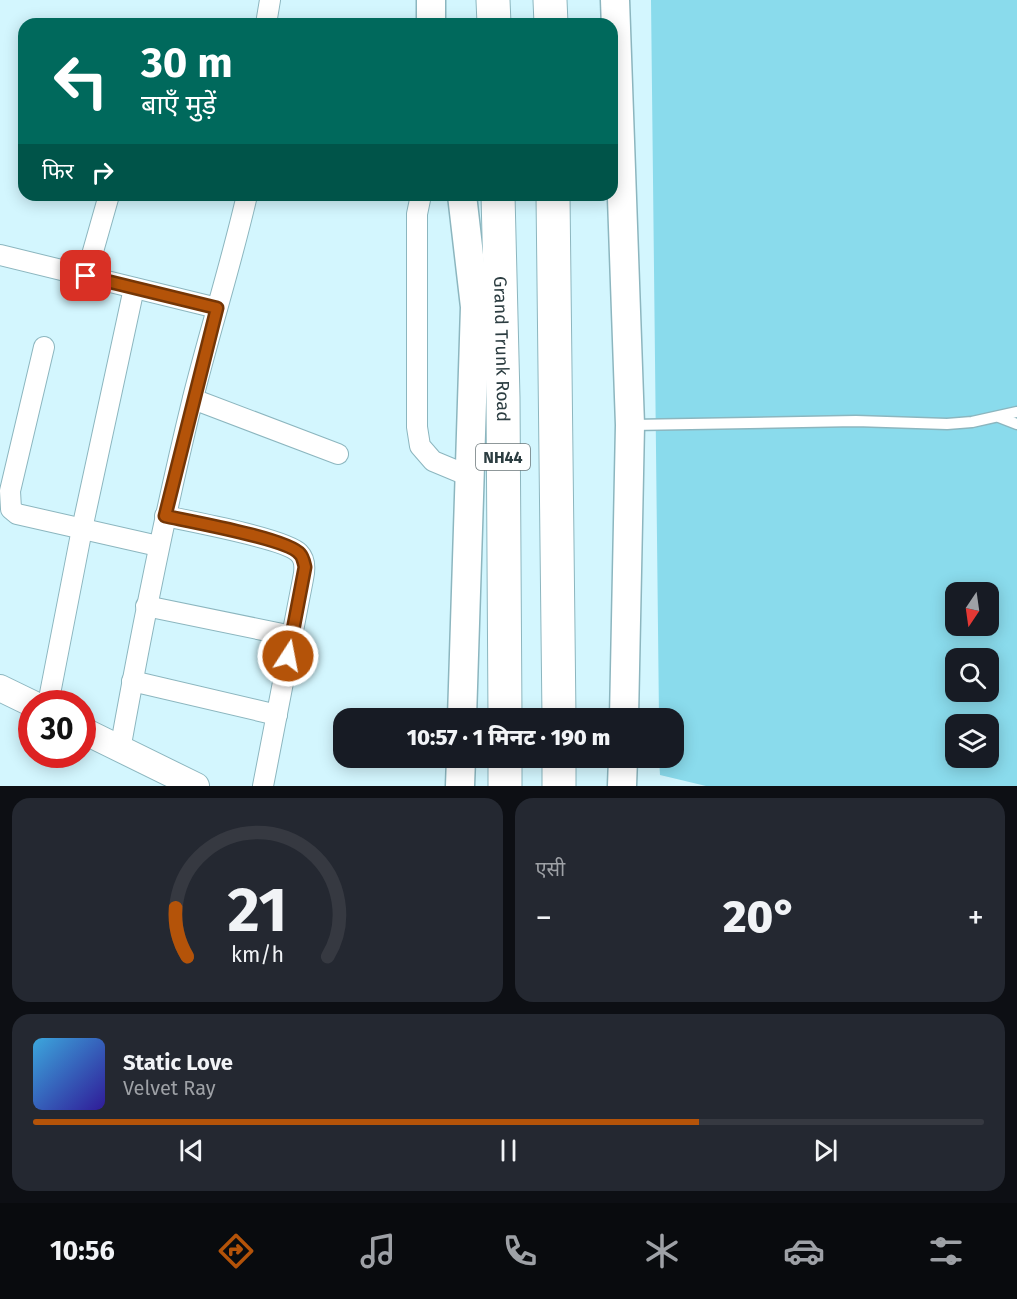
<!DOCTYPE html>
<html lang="hi">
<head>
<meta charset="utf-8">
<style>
  body { margin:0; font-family:"Fira Sans","Noto Sans Devanagari",sans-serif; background:#242831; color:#f1f3f6; height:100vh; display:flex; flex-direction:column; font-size:22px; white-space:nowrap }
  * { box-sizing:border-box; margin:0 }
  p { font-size:20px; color:#9ea1a6 }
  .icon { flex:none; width:33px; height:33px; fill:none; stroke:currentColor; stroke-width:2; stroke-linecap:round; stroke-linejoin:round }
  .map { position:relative; height:786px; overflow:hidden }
  .panel { display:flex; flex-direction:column; gap:12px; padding:12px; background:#0d0f14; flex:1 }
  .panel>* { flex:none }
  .hud { position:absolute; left:18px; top:18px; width:600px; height:183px; border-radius:18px; box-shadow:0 3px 15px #0003; background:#00695c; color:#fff; overflow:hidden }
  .needle { width:39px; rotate:193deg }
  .controls { position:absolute; left:945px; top:582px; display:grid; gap:12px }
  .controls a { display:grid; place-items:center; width:54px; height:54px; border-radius:12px; background:#171b24; box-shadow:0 3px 15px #0003; font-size:30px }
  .speed { position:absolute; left:18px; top:690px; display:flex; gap:12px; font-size:30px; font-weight:700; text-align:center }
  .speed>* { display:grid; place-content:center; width:78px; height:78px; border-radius:50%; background:#171b24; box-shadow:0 3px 15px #0003; line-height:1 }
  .speed .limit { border:9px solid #d22; background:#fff; color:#111 }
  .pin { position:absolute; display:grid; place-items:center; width:51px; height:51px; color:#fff; margin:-26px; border-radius:12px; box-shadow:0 3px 9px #0006 }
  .me { position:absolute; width:66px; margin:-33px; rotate:11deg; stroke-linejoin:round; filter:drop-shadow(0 0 4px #0008) }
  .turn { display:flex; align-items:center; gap:21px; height:126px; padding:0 24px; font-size:27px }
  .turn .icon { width:78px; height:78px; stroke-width:2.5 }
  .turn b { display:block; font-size:42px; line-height:51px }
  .then { display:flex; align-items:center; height:57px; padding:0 24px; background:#0003; gap:12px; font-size:22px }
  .big { font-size:45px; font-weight:800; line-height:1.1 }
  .panel .card { flex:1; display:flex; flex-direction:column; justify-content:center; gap:9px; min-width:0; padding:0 21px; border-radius:18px; background:#242831 }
  .panel .dial { align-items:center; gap:0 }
  .dial svg { height:156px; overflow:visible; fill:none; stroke:#363941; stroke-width:7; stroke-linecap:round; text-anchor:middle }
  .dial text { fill:#f1f3f6; stroke:none }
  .song { display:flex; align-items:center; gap:18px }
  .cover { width:72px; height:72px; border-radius:9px; background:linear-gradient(135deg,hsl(200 70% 55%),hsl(250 70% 35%)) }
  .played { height:6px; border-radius:3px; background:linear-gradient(90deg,#b45309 70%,#363941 70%) }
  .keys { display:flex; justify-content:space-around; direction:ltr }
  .heat { display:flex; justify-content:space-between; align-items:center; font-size:33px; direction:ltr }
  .panel .tiles { flex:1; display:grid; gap:12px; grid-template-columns:1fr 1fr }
  .card:last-child { grid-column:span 2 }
  .trip { position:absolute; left:333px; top:708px; width:351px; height:60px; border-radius:18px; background:#171b24; box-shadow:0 3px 15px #0003; font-weight:800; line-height:60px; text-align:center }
  .tab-bar { display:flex; height:96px; justify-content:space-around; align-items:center; background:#090b0e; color:#9ea1a6 }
  .tab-bar .icon { width:42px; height:42px }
  .tab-bar .selected { color:#b45309 }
  .tab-bar b { font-size:27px; color:#f1f3f6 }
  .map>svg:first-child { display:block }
  .green { fill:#8adbec; fill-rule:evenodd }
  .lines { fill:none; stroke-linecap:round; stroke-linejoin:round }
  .service-casing { stroke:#8cb6bf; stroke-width:13 }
  .minor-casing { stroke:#8cb6bf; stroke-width:22 }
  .tertiary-casing { stroke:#8cb6bf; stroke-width:28 }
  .secondary-casing { stroke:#8cb6bf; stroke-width:31 }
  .trunk-casing { stroke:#8cb6bf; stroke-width:35 }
  .service { stroke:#fff; stroke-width:10 }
  .minor { stroke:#fff; stroke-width:20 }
  .tertiary { stroke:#fff; stroke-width:26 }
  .secondary { stroke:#fff; stroke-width:28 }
  .trunk { stroke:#fff; stroke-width:33 }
  .route-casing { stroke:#753606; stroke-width:15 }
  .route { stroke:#b45309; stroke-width:10 }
  .labels { text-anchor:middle; stroke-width:4.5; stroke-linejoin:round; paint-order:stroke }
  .shield { fill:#fff; stroke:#6b777a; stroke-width:1.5 }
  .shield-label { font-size:16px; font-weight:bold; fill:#2c3d41 }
  .street-label { font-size:18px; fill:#2c3d41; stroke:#fff }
</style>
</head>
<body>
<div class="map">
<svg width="1017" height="786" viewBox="0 0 1017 786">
  <rect width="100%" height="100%" fill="#d3f6fe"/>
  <path class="green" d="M651,0H1017V786H706L660,775L659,758H674V718H659ZM956,592H988V626H956ZM956,658H988V692H956ZM956,724H988V758H956Z"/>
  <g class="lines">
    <g class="service-casing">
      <g id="service">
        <polyline points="999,417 1017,424"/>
        <polyline points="632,425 856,421 947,424 972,422 1017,412"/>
      </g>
    </g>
    <g class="minor-casing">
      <g id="minor">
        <polyline points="266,24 270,0"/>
        <polyline points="421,195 417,214 417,427 420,446 433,461 469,476"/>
        <polyline points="0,255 217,308"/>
        <polyline points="86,276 109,195"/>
        <polyline points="44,347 10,491 11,509 17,514 158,546"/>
        <polyline points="193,399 338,454"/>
        <path d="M165,516C189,521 286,539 299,553C306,560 305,570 303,579L263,786"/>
        <polyline points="146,606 292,636"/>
        <polyline points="132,681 277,715"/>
        <polyline points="48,704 82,529 134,288"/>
        <path d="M120,750C141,633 164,517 192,402C209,333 231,265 247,195"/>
      </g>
    </g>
    <g class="tertiary-casing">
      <g id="tertiary">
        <polyline points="0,688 33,704"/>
        <polyline points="82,730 196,786"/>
      </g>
    </g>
    <g class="secondary-casing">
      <g id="secondary">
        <polyline points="431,0 431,24"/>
        <polyline points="615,0 630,425 624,718"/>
        <polyline points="462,718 475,307 462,195"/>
        <polyline points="460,786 461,758"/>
        <polyline points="622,786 623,758"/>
      </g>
    </g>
    <g class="trunk-casing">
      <g id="trunk">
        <polyline points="493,0 494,24"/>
        <polyline points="550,0 551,24"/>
        <path id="s1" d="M498,195L503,398L505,718"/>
        <polyline points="553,195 559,718"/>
        <polyline points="505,758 505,786"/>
        <polyline points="559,758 559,786"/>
      </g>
    </g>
    <use href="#service" class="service"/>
    <use href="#minor" class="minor"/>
    <use href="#tertiary" class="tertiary"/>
    <use href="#secondary" class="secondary"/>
    <use href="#trunk" class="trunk"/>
  </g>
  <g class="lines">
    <g class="route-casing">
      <path id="route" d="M86,276L217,308L165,516C188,521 289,539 300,554C303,557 304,563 305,567L288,656"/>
    </g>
    <use href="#route" class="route"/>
  </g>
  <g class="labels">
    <rect class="shield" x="476" y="444" width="54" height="26" rx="4.5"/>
    <g class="shield-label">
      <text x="503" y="463">NH44</text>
    </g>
    <g class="street-label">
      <text dy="6" stroke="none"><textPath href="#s1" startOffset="154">Grand Trunk Road</textPath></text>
    </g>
  </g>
</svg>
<div class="controls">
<a><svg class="needle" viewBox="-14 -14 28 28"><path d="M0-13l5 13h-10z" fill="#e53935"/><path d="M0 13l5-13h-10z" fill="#9ea1a6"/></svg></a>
<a><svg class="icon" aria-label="search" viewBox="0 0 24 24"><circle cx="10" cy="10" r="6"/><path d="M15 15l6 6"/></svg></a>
<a><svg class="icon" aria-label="layers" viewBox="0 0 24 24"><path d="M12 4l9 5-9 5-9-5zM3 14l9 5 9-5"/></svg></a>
</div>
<div class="speed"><div class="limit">30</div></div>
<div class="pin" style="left:86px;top:276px;background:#d93025"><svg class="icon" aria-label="arrive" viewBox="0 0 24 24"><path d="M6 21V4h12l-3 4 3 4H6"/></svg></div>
<svg class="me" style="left:288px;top:656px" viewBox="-20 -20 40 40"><circle r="17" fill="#b45309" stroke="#fff" stroke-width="3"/><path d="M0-11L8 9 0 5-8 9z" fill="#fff"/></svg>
<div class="trip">10:57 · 1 मिनट · 190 m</div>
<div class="hud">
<div class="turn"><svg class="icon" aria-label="left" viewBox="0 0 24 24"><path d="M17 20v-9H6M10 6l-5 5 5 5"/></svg><div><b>30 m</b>बाएँ मुड़ें</div></div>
<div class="then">फिर<svg class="icon" aria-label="right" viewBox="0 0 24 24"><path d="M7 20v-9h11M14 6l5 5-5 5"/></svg></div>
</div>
</div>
<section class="panel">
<div class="tiles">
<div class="card dial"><svg viewBox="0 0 100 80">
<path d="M14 69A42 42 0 1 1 86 69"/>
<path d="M14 69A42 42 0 0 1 8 44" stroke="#b45309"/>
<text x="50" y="56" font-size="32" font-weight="700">21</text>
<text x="50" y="72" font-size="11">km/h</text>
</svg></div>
<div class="card"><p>एसी</p>
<div class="heat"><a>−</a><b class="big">20°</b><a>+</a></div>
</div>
<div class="card">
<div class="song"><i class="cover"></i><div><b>Static Love</b><p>Velvet Ray</p></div></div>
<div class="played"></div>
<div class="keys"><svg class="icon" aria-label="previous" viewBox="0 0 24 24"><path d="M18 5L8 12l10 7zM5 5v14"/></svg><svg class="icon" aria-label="pause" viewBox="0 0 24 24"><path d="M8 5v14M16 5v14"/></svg><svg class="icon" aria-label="next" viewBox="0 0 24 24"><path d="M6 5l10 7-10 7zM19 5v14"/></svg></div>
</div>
</div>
</section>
<nav class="tab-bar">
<b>10:56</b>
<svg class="icon selected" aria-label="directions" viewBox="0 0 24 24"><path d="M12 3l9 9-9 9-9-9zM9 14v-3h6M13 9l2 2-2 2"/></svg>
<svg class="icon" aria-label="music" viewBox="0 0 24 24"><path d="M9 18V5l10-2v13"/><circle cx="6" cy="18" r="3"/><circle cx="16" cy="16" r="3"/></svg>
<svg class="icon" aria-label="phone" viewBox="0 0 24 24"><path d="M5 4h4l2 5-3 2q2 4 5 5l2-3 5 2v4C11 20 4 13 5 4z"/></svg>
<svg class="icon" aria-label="climate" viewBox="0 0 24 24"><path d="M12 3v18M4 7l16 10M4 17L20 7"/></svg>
<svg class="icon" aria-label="car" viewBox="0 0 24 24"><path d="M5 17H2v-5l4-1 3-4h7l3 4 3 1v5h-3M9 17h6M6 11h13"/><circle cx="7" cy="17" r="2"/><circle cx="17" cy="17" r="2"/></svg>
<svg class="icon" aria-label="filters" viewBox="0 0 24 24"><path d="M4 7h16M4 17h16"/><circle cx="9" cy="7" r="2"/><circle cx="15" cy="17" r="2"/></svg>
</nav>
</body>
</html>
